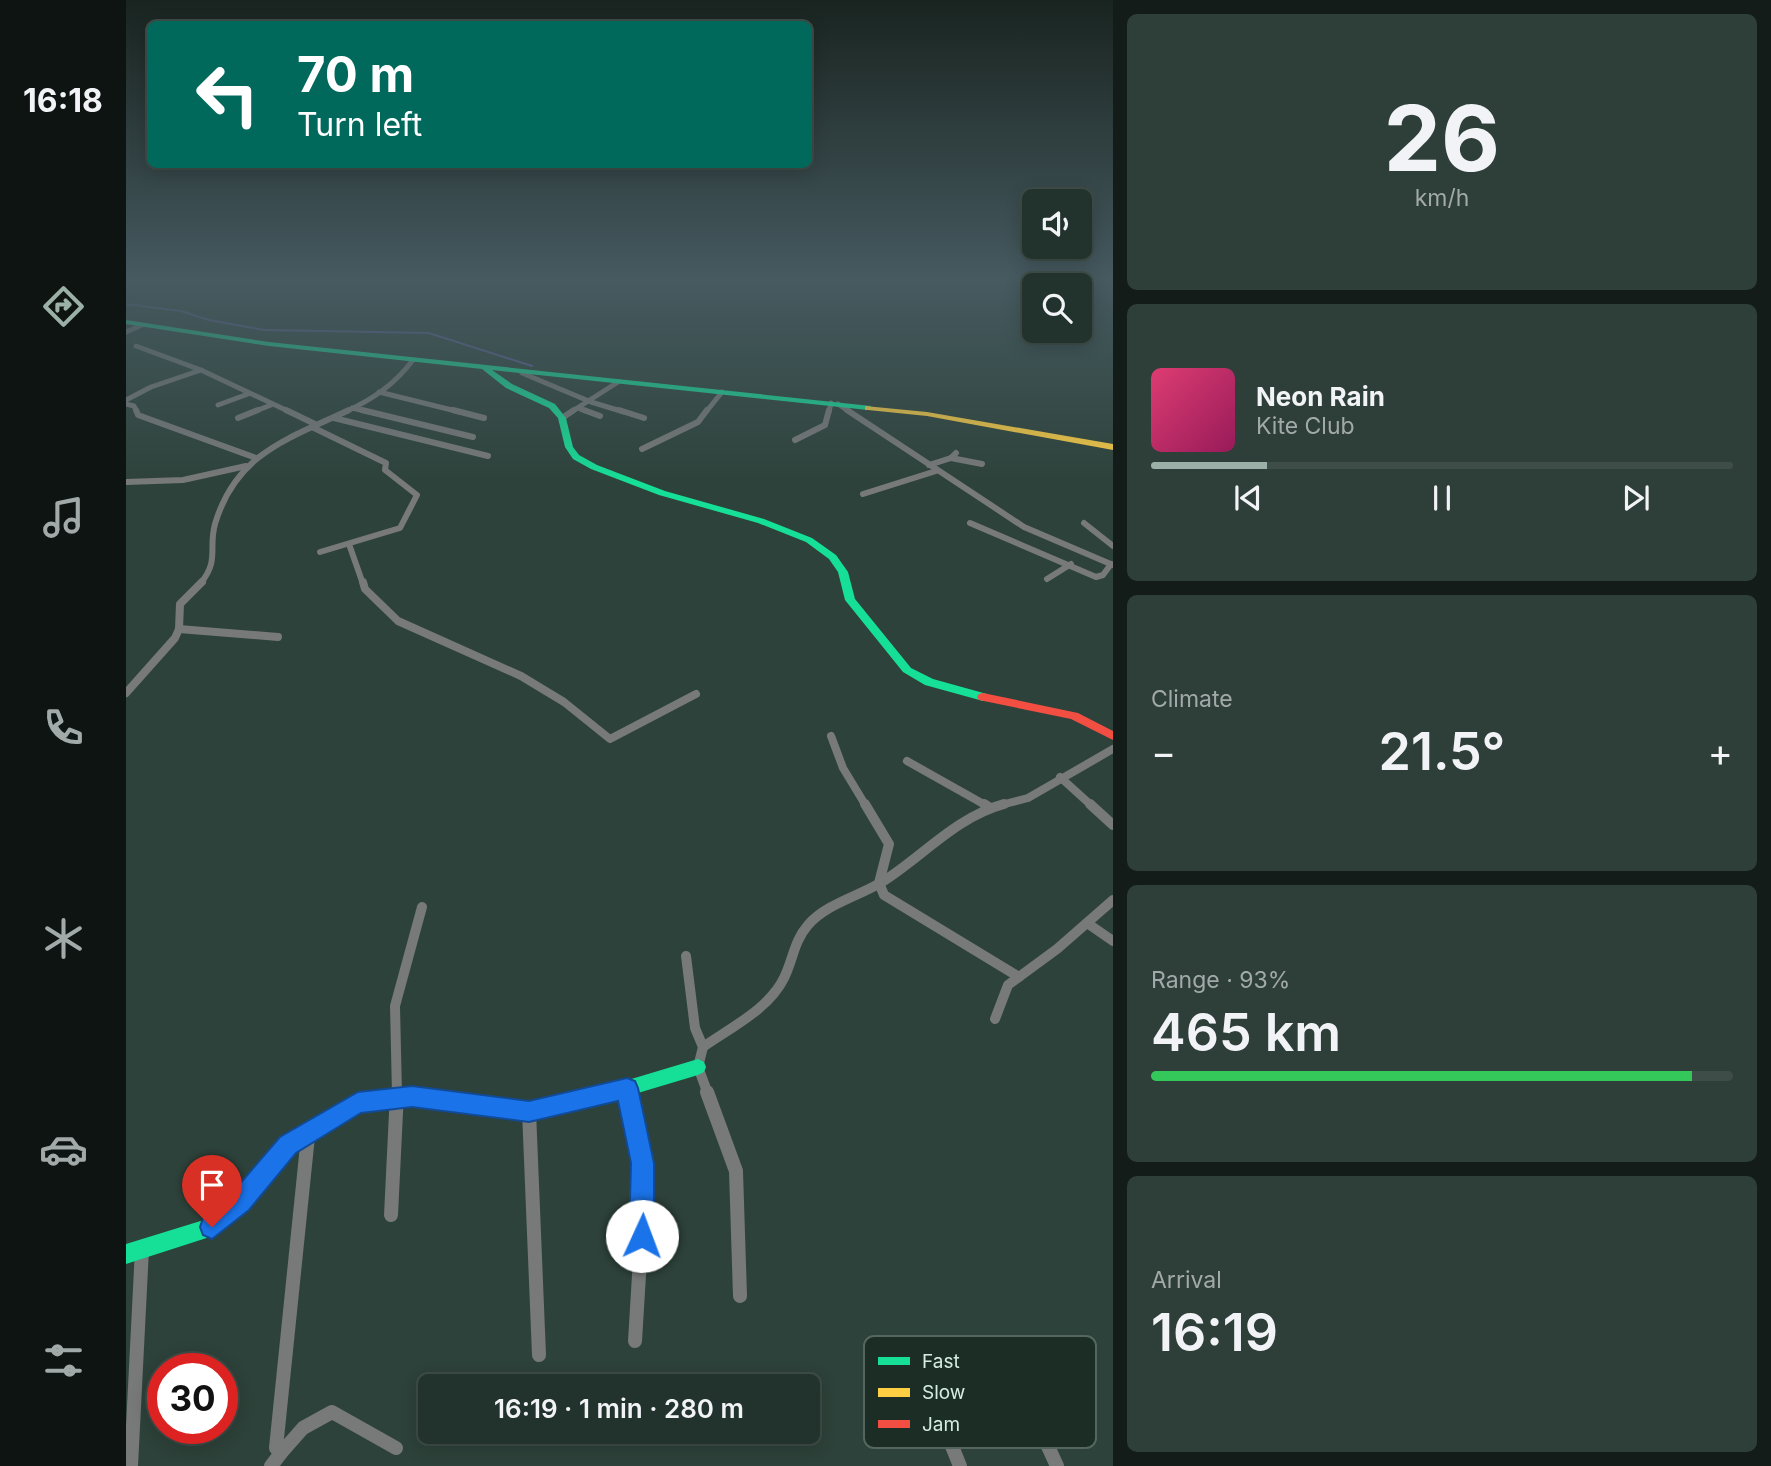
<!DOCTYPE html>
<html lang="en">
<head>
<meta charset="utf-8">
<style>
  body { margin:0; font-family:Inter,sans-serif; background:#2e3e38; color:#f1f3f6; height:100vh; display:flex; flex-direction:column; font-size:26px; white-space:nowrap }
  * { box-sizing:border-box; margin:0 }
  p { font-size:23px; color:#a2aaa9 }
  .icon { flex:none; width:38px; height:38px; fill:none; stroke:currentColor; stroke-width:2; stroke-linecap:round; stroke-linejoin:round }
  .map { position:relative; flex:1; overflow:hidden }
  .side { display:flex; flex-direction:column; gap:14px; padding:14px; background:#131c18; width:658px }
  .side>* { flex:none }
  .hud { position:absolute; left:21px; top:21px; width:665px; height:147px; border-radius:10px; box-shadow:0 4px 18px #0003,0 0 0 2px #3f4d48; background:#00695c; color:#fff; overflow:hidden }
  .buttons { position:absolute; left:896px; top:189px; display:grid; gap:14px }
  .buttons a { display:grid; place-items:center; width:70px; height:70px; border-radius:10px; background:#22322c; box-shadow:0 4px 18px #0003,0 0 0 2px #3f4d48; font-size:35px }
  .speed { position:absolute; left:21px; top:1353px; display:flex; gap:14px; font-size:35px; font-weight:700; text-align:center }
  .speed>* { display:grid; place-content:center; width:91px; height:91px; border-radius:50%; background:#22322c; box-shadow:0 4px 18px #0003,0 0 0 2px #3f4d48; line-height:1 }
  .speed .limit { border:10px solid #d22; background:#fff; color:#111 }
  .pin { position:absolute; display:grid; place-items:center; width:60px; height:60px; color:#fff; margin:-72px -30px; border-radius:50% 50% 50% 0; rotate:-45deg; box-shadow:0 0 7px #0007 }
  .pin .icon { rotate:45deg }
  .me { position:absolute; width:77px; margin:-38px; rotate:2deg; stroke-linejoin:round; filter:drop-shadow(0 0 5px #0008) }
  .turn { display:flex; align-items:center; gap:24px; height:147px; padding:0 35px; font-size:32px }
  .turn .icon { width:91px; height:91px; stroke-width:2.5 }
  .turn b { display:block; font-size:49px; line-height:60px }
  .big { font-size:52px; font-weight:600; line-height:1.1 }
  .side .widget { flex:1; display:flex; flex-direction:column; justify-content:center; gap:10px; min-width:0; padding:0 24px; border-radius:10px; background:#2e3e38 }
  .side .dial { align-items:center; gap:0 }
  .dial b { font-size:91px; line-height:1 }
  .song { display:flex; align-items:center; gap:21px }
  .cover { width:84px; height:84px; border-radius:10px; background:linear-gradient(135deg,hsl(340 70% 55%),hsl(330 70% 35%)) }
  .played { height:7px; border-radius:4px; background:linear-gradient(90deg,#9bb0a7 20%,#3f4d48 20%) }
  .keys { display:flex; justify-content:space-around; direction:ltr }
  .heat { display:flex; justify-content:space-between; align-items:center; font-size:38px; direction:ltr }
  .charge { height:10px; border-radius:5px; background:linear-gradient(90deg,#34c759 93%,#3f4d48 0) }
  .trip { position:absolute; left:292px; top:1374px; width:402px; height:70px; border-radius:10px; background:#22322c; box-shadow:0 4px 18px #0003,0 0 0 2px #3f4d48; font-weight:600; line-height:70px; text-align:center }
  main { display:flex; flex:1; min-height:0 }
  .dock { display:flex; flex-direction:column; width:126px; justify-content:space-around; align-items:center; background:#0e1412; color:#a2aaa9 }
  .dock .icon { width:49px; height:49px }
  .dock .current { color:#9bb0a7 }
  .dock b { font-size:32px; color:#f1f3f6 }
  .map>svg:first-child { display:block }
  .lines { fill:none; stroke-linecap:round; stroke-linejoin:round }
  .stream { stroke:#605c9b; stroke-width:2 }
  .street-far4 { stroke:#787979; stroke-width:5 }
  .street-far3 { stroke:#787979; stroke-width:6 }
  .street-far2 { stroke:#787979; stroke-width:8 }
  .street-far1 { stroke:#787979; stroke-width:10 }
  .street { stroke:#787979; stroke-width:14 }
  .fast { fill:#16e098; fill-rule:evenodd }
  .slow { fill:#ffcf43; fill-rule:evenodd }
  .jam { fill:#f24e42; fill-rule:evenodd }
  .route { fill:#1a73e8; stroke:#114b97; stroke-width:2 }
  .key { fill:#1c2d26; stroke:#54665e; stroke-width:2 }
  .key-label { font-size:19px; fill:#d6ece2 }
</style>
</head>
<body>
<main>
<nav class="dock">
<b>16:18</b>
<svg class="icon current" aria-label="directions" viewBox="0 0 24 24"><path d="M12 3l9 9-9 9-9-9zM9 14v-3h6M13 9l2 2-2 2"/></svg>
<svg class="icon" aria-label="music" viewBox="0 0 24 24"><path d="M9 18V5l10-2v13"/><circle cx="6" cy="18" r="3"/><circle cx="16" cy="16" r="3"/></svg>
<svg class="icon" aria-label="phone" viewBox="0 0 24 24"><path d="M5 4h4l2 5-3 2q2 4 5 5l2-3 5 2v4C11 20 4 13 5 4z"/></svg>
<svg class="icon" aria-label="climate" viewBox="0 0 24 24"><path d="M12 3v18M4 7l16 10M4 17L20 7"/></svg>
<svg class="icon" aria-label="car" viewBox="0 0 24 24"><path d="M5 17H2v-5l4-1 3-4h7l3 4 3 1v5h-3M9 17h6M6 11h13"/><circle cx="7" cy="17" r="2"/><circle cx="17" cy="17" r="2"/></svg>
<svg class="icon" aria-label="filters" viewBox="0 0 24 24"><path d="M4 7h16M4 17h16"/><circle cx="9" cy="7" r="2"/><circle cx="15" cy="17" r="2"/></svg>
</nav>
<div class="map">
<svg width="987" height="1466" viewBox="0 0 987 1466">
  <rect width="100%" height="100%" fill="#2d423a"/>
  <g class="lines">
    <polyline class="stream" points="0,304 55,311 83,320 138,330 303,333 406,366"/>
    <g class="street-far4">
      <polyline points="0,332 16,325"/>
      <polyline points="10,346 75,370 164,412"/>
      <polyline points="396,373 465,402 498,412"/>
      <polyline points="253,392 334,412"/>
      <polyline points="0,400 25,387 75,370"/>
      <polyline points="0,404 8,406 11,412"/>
      <polyline points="712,404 724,412"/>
      <polyline points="92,405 122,394"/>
      <polyline points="226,408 243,412"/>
      <polyline points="454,409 463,412"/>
      <polyline points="127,412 145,405"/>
      <path d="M219,412C247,399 268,385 287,360"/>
      <polyline points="445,412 492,382"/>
      <polyline points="580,412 596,392"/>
      <polyline points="703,412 705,403"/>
    </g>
    <g class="street-far3">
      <polyline points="10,410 12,415 130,458"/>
      <polyline points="160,410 191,425"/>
      <polyline points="236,410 347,437"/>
      <polyline points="327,410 358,418"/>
      <polyline points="458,410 474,416"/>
      <polyline points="493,410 518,418"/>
      <polyline points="721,410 898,527 987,565"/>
      <polyline points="112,418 132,410"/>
      <polyline points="208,418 362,456"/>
      <polyline points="436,418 448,410"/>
      <polyline points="186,427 260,463 259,470 291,495 274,528 194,552"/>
      <polyline points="669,440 699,425 703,410"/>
      <polyline points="516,449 572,422 581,410"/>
      <polyline points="825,458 856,464"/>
      <polyline points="803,465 825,458 830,453"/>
      <polyline points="0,482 57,480 120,466"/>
      <polyline points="737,494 810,471"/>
      <polyline points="844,523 970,577 977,575 985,564"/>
      <polyline points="958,523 987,546"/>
      <polyline points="223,544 237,584"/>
      <polyline points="921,579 945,564"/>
      <path d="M74,584C94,560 82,549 89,524C110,453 162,439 223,410"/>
    </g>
    <g class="street-far2">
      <polyline points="237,582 239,589 272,621 395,676 438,702 484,739 570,694"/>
      <polyline points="53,629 152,637"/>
      <polyline points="0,693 49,638 53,629 54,604 76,582"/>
      <polyline points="705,736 717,768 740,806"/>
      <polyline points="781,761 861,806"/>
      <polyline points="934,777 966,806"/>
      <polyline points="871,806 902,798 987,749"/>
    </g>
    <g class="street-far1">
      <polyline points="739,804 763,844 753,883 758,895 893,977"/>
      <polyline points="858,804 864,808"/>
      <polyline points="964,804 987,825"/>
      <polyline points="961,923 987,941"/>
      <polyline points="560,956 569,1028 577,1047 572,1067 582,1094"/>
      <polyline points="869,1019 882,985 931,949 987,900"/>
      <path d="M577,1047C604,1028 643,1009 658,978C667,960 668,941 682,925C700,904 733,896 756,882C796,857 830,817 878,804"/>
      <polyline points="501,1088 502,1094"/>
      <polyline points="271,1094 269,1006 296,907"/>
    </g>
    <g class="street">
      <polyline points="502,1092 516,1163 517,1209 509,1341"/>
      <polyline points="581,1092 610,1171 614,1296"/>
      <polyline points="403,1111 413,1355"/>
      <polyline points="265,1215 271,1092"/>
      <polyline points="886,1368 931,1466"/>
      <polyline points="801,1384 834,1466"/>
      <polyline points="155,1453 177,1428 206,1412 270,1448"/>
      <polyline points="5,1466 16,1249"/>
      <polyline points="145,1466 155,1453 150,1448 182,1136"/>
    </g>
    <g class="fast">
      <polygon points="0,320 143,342 745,406 745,410 742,410 366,370 386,384 429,404 440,418 447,447 453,455 471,465 539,491 638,519 686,538 710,555 722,572 729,599 785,668 807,679 861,694 863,697 857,701 799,685 777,672 719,600 712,572 703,559 680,542 632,523 533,495 465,469 447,459 439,447 432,418 423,408 380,388 356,369 143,346 0,324"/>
      <polygon points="572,1059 578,1062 580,1067 578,1072 572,1075 472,1105 403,1119 286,1104 235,1111 168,1151 122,1209 93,1234 0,1264 0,1244 81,1219 108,1195 156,1139 232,1095 286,1088 403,1103 472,1089"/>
    </g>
    <polygon class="slow" points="739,406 801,412 987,444 987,450 801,416 742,410 739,410"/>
    <polygon class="jam" points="857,693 952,713 987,731 987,740 945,719 853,700 851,697 853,694"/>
  </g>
  <linearGradient id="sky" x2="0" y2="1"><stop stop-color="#192420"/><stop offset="0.58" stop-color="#465a60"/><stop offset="1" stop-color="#465a60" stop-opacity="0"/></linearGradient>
  <rect width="987" height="484" fill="url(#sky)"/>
  <polygon class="route" points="501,1078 509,1081 512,1088 528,1163 528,1236 524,1244 516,1248 507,1244 503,1236 505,1163 492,1101 403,1122 286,1107 235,1113 170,1153 123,1210 86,1239 77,1235 74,1227 77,1218 106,1193 154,1137 232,1092 286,1086 403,1101"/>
  <rect x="738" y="1336" width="232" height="112" rx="10" class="key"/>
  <rect x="752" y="1357" width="32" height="8" fill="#16e098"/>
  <rect x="752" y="1388" width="32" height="9" fill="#ffcf43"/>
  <rect x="752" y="1420" width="32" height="8" fill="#f24e42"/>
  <g class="key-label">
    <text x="796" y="1368">Fast</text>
    <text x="796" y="1399">Slow</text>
    <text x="796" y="1431">Jam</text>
  </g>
</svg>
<div class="buttons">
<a><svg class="icon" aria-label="sound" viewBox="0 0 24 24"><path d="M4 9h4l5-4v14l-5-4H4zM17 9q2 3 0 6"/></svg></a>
<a><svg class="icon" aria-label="search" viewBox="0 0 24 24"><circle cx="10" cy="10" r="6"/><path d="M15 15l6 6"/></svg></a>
</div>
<div class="speed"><div class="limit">30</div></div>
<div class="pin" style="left:86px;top:1227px;background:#d93025"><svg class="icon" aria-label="arrive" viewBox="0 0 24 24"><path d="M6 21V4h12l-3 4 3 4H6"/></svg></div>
<svg class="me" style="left:516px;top:1236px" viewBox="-20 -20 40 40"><circle r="19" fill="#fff"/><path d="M0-13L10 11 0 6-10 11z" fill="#1a73e8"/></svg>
<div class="trip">16:19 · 1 min · 280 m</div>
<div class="hud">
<div class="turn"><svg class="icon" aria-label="left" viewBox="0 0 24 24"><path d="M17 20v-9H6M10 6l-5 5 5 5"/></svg><div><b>70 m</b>Turn left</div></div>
</div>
</div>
<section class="side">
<div class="widget dial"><b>26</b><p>km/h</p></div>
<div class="widget">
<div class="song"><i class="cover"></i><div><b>Neon Rain</b><p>Kite Club</p></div></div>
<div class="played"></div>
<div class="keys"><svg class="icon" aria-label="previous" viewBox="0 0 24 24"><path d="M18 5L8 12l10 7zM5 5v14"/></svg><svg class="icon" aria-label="pause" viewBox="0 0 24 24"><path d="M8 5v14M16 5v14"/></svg><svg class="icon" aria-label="next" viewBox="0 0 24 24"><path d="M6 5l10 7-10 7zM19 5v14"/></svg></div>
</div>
<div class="widget"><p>Climate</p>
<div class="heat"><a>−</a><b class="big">21.5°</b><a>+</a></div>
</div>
<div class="widget"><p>Range · 93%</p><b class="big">465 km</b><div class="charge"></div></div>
<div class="widget"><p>Arrival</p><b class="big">16:19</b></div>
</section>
</main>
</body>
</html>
